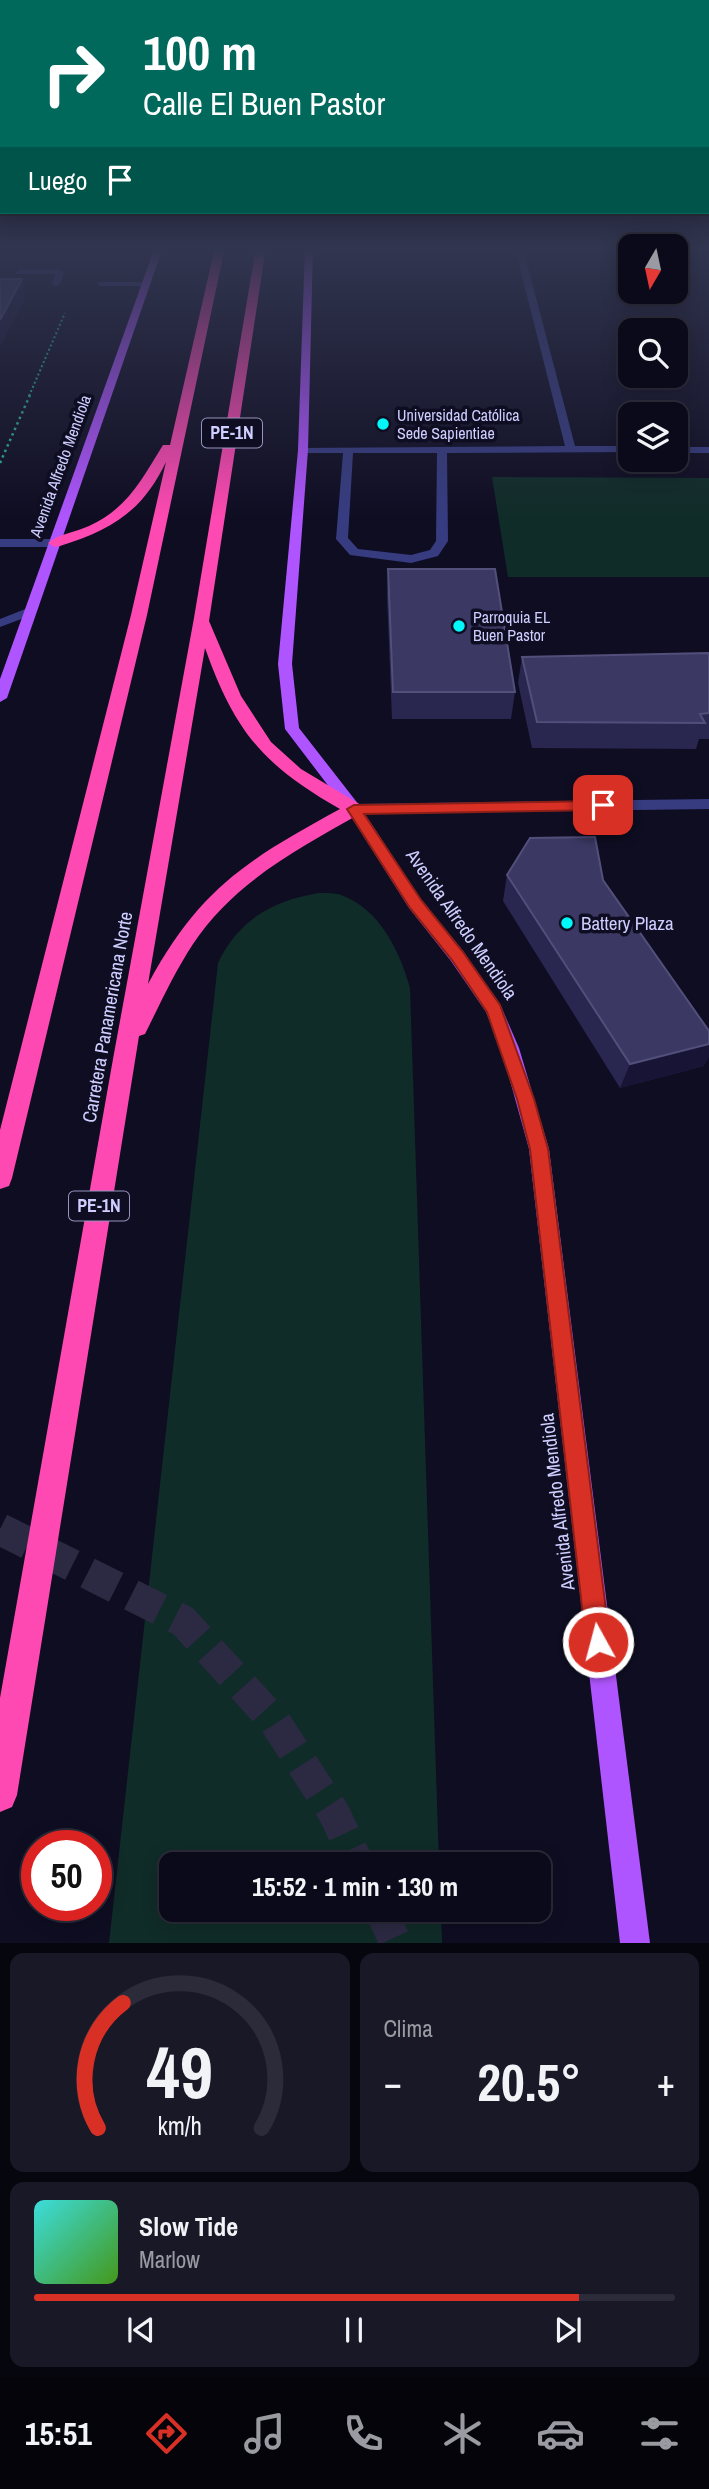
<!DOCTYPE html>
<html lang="es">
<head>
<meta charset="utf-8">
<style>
  body { margin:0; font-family:"Archivo Narrow",sans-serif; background:#191827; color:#f1f3f6; height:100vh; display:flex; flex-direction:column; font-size:26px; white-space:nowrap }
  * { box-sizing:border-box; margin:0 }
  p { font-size:23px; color:#9a9aa2 }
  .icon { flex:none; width:38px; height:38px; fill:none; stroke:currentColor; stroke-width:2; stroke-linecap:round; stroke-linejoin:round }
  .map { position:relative; height:1943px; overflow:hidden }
  .side { display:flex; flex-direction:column; gap:10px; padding:10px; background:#06060e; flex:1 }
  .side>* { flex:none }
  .hud { position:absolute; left:0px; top:0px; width:710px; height:214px; box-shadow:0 4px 18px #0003,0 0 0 2px #2b2b39; background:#00695c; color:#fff; overflow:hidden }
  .needle { width:46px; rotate:189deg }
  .fabs { position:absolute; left:618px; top:234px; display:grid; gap:14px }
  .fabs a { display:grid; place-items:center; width:70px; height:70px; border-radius:14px; background:#0b0a1a; box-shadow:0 4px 18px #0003,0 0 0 2px #2b2b39; font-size:35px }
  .speed { position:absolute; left:21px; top:1830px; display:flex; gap:14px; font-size:35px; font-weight:700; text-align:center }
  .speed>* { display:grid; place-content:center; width:91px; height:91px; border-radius:50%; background:#0b0a1a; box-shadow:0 4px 18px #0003,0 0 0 2px #2b2b39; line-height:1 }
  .speed .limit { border:10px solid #d22; background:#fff; color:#111 }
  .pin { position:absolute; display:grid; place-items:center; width:60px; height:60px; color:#fff; margin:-30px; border-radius:14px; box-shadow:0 4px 10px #0006 }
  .me { position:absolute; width:77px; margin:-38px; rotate:353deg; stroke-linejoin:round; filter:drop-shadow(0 0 5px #0008) }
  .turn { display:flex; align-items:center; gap:24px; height:147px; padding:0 28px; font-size:32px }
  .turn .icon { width:91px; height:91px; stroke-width:2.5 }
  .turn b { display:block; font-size:49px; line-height:60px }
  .then { display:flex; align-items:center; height:66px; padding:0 28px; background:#0003; gap:14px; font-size:26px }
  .big { font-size:52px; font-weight:700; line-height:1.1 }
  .side .tile { flex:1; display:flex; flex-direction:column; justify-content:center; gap:10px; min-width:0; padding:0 24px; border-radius:14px; background:#191827 }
  .side .dial { align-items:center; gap:0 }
  .dial svg { height:182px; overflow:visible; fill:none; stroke:#2b2b39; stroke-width:7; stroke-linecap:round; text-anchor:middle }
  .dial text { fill:#f1f3f6; stroke:none }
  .song { display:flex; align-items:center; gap:21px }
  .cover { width:84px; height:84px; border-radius:10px; background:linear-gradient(135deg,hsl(180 70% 55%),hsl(100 70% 35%)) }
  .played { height:7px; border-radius:4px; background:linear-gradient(90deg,#d93025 85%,#2b2b39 85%) }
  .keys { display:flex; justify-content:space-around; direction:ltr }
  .heat { display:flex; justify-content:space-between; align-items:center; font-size:38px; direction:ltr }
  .side .tiles { flex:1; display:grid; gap:10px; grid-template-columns:1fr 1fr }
  .tile:last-child { grid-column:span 2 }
  .trip { position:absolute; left:159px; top:1852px; width:392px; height:70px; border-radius:14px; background:#0b0a1a; box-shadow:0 4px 18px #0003,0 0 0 2px #2b2b39; font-weight:700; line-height:70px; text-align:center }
  .tabs { display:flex; height:112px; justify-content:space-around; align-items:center; background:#04040a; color:#9a9aa2 }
  .tabs .icon { width:49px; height:49px }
  .tabs .on { color:#d93025 }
  .tabs b { font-size:32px; color:#f1f3f6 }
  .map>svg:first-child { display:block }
  .green { fill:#102c28 }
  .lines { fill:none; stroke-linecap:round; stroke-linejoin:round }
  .highway-tunnel { stroke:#2c2a43; stroke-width:32; stroke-dasharray:32 17; stroke-linecap:butt }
  .path-far1 { stroke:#2cb49f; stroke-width:2; stroke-dasharray:2 2.5; stroke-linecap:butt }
  .path { stroke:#2cb49f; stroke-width:2.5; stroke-dasharray:2.5 3.5; stroke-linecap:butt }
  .minor { fill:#373c81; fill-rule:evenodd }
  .major { fill:#af55ff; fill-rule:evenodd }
  .highway { fill:#ff49b2; fill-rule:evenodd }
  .wall { fill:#292650 }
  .shaded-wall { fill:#171436 }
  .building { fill:#3b3863; stroke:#524f7b; stroke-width:2 }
  .route { fill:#d93025; stroke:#8d1f18; stroke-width:2 }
  .poi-dot { fill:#00f8f9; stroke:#0f0d22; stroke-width:2.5 }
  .labels { text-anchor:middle; stroke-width:7; stroke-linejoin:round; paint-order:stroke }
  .far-poi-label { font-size:16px; fill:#ceceff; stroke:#0f0d22; text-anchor:start }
  .far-street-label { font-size:16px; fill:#ceceff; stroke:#0f0d22 }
  .shield { fill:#0f0d22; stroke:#9594bd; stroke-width:2 }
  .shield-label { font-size:18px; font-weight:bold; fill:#ceceff }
  .poi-label { font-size:19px; fill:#ceceff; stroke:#0f0d22; text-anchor:start }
  .street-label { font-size:19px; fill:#ceceff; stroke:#0f0d22 }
</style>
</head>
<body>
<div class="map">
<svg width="709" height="1943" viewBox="0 0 709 1943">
  <rect width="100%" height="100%" fill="#0f0d22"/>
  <g class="green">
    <polygon points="492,477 709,478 709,577 508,577"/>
    <path d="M319,893C326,893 335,893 341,895C380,909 400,952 410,988L439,1864H172V1909H441L442,1943H109L218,963C238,920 274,900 319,893Z"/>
  </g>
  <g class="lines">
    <g class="highway-tunnel">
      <polyline points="0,1529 183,1621 275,1722 334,1813 358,1864"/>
      <polyline points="380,1909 396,1943"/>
    </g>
    <polyline class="path-far1" points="29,396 65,313"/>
    <polyline class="path" points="0,463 30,395"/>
    <g class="minor">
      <path d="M306,247L630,248V252H524L575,446H630V452L447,453L448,541L438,556L411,563L350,555L336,539L343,453H303L298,450L299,448L565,446L516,252L309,251ZM353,453H437L436,541L430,550L411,555L358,549L348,538Z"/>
      <rect x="676" y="248" width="33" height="4"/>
      <polygon points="18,270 60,270 64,272 60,284 56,286 52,284 55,274 15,274"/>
      <polygon points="97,282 147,282 151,284 147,286 100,286"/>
      <rect x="676" y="447" width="33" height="6"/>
      <polygon points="0,539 55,539 61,543 55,547 0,547"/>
      <polygon points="28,608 32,609 32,615 0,627 0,619"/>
      <polygon points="709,799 709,809 354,814 346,809 354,804"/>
    </g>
    <g class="major">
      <polygon points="155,247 163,247 7,698 0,702 0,679"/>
      <polygon points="305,247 313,247 308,450 292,664 299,728 359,805 421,900 463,951 500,1004 519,1048 549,1149 650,1943 620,1943 529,1149 501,1048 486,1012 451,961 409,908 349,813 285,729 278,664 298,450"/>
    </g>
    <g class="highway">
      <path d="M215,247H225L147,615L12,1178L9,1186L0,1189V1130L131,615L166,462C142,512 111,530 60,546L55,547L48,543C58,534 76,532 89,526C127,509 142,479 163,445H170Z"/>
      <path d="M256,247H266L209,621L241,696L271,742L301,769L361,805L363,809L361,813C298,849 234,882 193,944C174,973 160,1004 145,1034L139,1036L17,1795L12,1807L0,1812V1698L113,1059L194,618ZM205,648C235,732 263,765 340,809C247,860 200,888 148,984Z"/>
    </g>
  </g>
  <g class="wall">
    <polygon points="388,569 515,692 511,719 392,719 387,596"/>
    <polygon points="709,653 709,739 699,739 696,749 532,748 518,683 522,657"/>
    <polygon points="507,875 603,880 704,1066 620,1088 503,901"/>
  </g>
  <g class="shaded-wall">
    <polygon points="22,279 26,297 0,347 0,320"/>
    <polygon points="709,1044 709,1057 704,1066 620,1088 630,1064"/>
  </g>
  <g class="building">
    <polygon points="0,279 22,279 0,320"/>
    <polygon points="388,569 495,569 515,692 393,692"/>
    <polygon points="709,653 709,713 700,714 705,723 537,722 522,657"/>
    <polygon points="595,837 603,880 709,1031 709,1044 630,1064 507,875 530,838"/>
  </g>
  <linearGradient id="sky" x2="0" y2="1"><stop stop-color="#080713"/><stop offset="0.48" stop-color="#31354f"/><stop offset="1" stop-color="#31354f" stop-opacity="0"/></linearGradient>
  <rect width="709" height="519" fill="url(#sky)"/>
  <polygon class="route" points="603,801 610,805 603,810 364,814 421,900 463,952 500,1005 534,1099 548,1149 610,1642 607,1651 598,1654 590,1651 586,1642 530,1149 517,1099 487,1012 452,960 410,908 347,809 354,805"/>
  <g class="poi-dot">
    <circle cx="383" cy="424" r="7"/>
    <circle cx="459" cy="626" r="7"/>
    <circle cx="567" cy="923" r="7"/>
  </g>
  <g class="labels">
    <g class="far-poi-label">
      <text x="397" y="421">Universidad Católica<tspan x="397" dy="18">Sede Sapientiae</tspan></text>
      <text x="473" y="623">Parroquia EL<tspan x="473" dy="18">Buen Pastor</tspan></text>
    </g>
    <g class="far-street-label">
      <text transform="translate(60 466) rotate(-70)" y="6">Avenida Alfredo Mendiola</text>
    </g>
    <g class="shield">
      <rect x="202" y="418.5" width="60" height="29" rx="5"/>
      <rect x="69" y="1191.5" width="60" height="29" rx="5"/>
    </g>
    <g class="shield-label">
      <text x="232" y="439">PE-1N</text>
      <text x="99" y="1212">PE-1N</text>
    </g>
    <g class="poi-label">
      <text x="581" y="930">Battery Plaza</text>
    </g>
    <g class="street-label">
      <text transform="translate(462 924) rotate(55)" y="7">Avenida Alfredo Mendiola</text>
      <text transform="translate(107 1017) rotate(-80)" y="7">Carretera Panamericana Norte</text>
      <text transform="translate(557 1502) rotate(-97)" y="7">Avenida Alfredo Mendiola</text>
    </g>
  </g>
</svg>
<div class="fabs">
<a><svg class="needle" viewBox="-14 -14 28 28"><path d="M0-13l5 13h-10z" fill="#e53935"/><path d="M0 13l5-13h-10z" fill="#9a9aa2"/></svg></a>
<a><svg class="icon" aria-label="search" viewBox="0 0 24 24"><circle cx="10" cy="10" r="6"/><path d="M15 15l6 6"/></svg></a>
<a><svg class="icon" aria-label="layers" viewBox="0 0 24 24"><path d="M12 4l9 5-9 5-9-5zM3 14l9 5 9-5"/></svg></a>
</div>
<div class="speed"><div class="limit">50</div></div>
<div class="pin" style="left:603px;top:805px;background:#d93025"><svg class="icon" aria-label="arrive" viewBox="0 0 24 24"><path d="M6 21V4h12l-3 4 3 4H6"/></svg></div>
<svg class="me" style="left:598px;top:1642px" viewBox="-20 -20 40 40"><circle r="17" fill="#d93025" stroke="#fff" stroke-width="3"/><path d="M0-11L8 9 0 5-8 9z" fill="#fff"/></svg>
<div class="trip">15:52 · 1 min · 130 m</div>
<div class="hud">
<div class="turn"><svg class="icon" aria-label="right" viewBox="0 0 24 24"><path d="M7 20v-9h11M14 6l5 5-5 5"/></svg><div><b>100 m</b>Calle El Buen Pastor</div></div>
<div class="then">Luego<svg class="icon" aria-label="arrive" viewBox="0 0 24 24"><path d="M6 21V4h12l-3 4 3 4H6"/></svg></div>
</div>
</div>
<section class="side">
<div class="tiles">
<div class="tile dial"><svg viewBox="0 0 100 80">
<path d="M14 69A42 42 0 1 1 86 69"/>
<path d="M14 69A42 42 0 0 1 25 14" stroke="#d93025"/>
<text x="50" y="56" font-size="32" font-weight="700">49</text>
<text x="50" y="72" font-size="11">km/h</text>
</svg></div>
<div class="tile"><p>Clima</p>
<div class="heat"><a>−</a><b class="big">20.5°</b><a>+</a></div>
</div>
<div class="tile">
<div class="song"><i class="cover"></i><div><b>Slow Tide</b><p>Marlow</p></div></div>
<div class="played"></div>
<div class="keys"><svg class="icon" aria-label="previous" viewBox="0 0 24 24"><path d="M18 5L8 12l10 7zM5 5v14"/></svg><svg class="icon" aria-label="pause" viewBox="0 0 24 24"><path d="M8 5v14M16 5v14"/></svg><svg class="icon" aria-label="next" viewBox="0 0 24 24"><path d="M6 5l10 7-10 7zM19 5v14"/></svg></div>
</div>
</div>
</section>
<nav class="tabs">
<b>15:51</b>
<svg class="icon on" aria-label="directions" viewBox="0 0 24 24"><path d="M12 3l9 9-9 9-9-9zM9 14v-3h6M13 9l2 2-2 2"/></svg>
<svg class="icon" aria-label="music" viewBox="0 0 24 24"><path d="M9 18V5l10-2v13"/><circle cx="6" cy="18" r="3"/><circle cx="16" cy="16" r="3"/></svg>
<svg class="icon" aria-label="phone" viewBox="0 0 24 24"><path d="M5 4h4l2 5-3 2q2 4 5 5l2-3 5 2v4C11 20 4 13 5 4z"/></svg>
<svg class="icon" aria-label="climate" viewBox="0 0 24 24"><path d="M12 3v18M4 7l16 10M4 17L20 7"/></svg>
<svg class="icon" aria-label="car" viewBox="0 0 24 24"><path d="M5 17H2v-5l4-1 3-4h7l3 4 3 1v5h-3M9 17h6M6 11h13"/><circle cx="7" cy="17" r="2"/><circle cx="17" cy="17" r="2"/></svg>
<svg class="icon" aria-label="filters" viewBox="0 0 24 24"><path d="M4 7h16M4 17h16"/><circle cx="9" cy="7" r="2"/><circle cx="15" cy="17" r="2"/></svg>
</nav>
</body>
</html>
